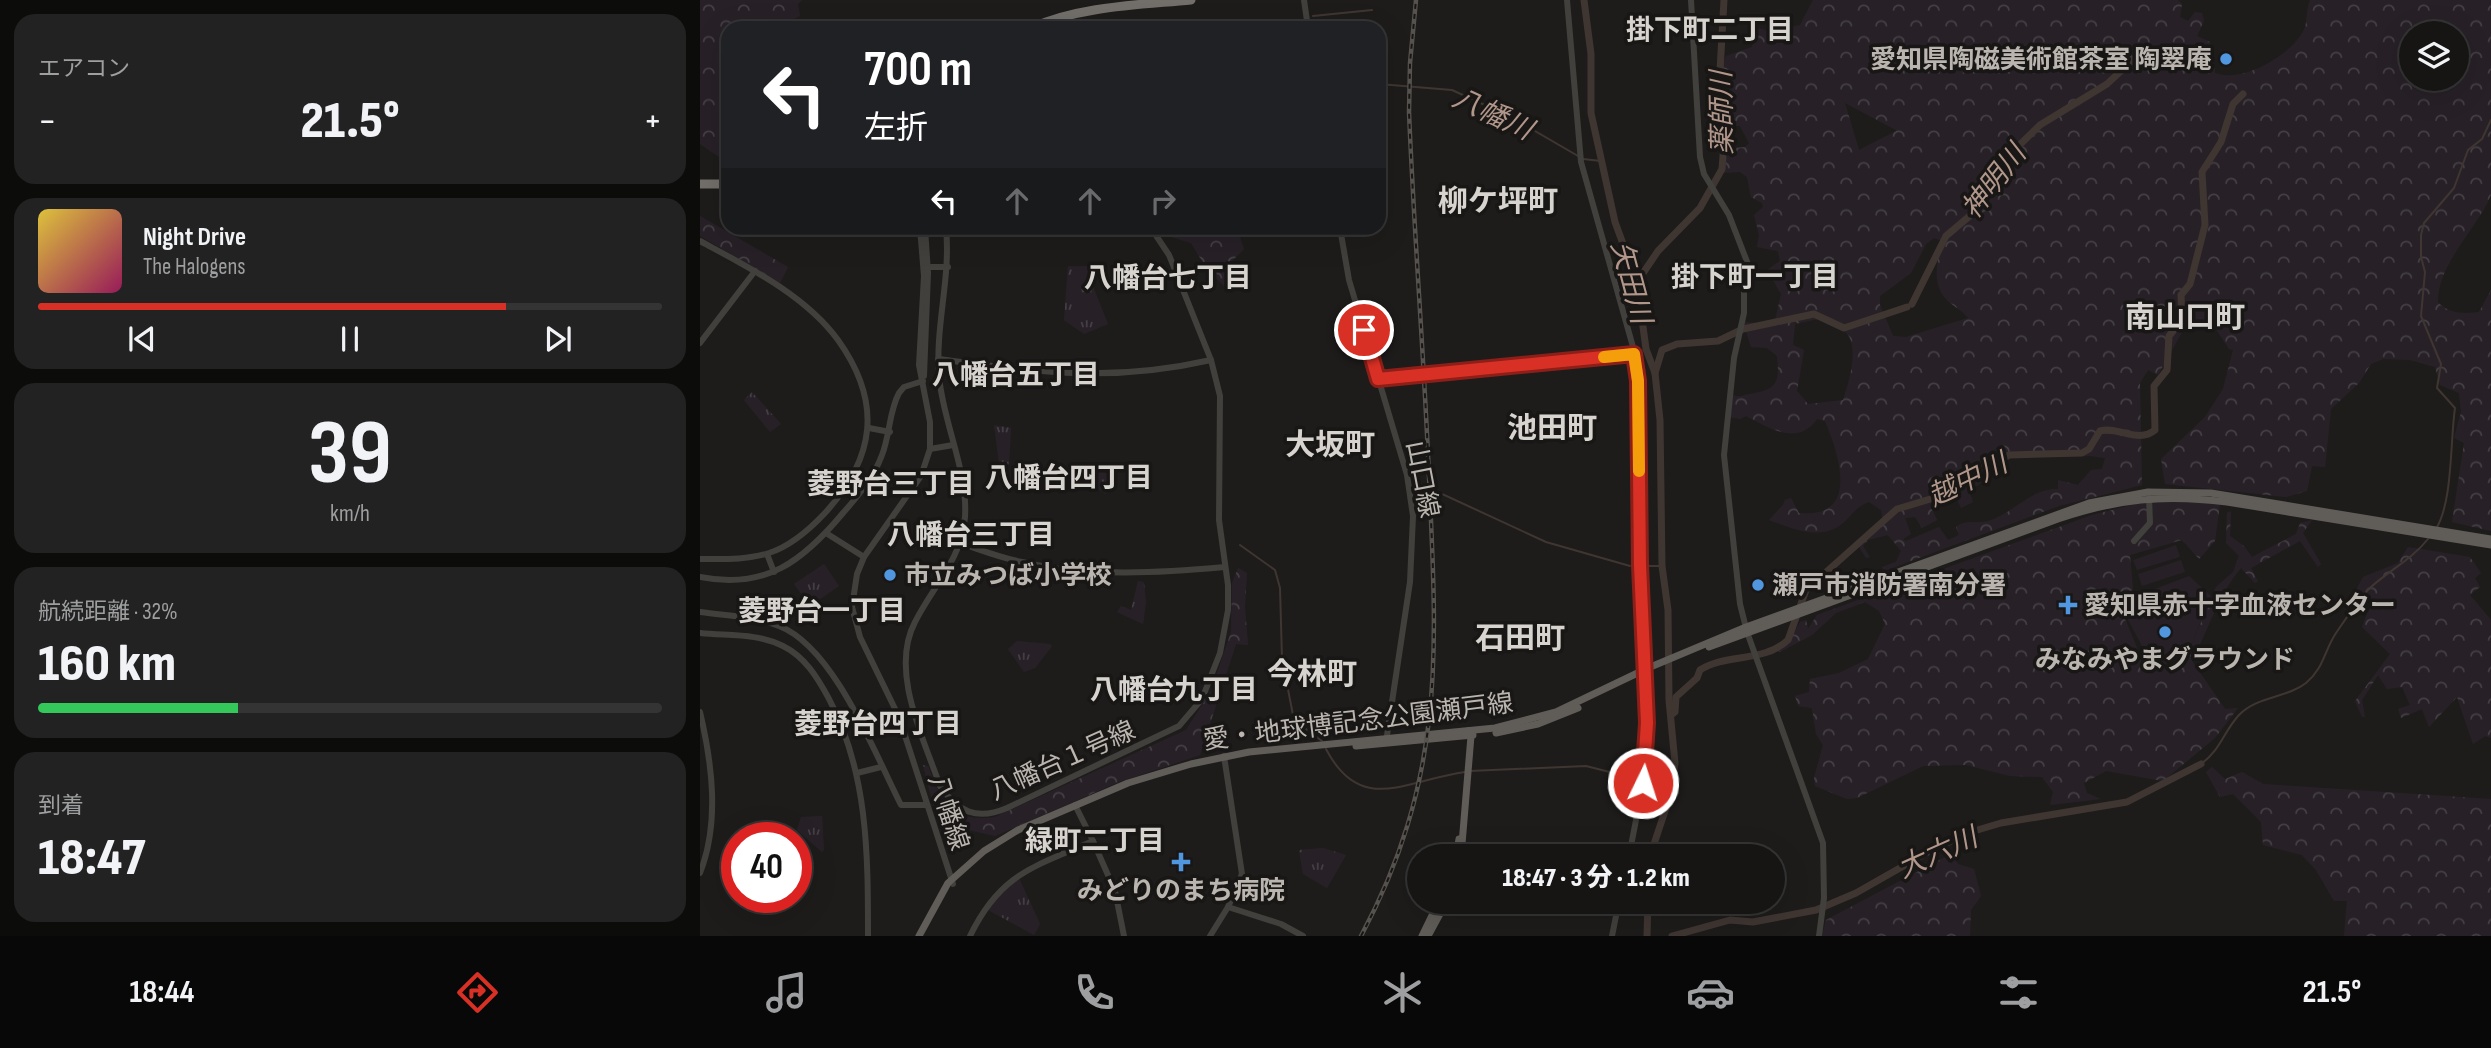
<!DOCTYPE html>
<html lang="ja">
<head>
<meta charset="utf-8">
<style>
  body { margin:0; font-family:"Sofia Sans Condensed","Noto Sans JP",sans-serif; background:#232222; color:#f1f3f6; height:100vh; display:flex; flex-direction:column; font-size:26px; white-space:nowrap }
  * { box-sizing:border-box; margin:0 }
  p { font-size:23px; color:#9e9fa0 }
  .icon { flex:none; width:38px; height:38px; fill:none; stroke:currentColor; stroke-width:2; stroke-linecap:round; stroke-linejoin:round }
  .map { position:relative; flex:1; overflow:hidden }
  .panel { display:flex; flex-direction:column; gap:14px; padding:14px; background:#0c0c0b; width:700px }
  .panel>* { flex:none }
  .banner { position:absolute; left:21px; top:21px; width:665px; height:214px; border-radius:21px; box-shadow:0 7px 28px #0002,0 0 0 2px #353434; background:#202124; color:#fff; overflow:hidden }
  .controls { position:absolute; left:1699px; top:21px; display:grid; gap:14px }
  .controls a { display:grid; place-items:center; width:70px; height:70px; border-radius:50%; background:#161514; box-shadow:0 7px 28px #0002,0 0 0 2px #353434; font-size:35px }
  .speed { position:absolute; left:21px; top:822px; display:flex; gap:14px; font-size:35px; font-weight:700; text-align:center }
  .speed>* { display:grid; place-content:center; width:91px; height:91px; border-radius:50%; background:#161514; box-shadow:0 7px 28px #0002,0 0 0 2px #353434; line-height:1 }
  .speed .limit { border:10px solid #d22; background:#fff; color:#111 }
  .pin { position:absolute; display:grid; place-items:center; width:60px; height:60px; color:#fff; margin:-30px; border:4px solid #fff; border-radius:50%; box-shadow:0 2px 7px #0007 }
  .me { position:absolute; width:77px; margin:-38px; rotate:4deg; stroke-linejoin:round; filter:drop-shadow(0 0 5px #0008) }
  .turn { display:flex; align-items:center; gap:24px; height:147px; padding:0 28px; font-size:32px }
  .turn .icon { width:91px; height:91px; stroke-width:2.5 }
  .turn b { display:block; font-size:49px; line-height:60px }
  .lanes { display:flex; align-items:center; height:66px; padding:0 28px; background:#0003; justify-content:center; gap:35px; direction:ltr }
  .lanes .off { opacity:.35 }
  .big { font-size:52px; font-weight:800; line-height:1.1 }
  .panel .tile { flex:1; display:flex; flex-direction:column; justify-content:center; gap:10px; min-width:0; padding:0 24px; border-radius:21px; background:#232222 }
  .panel .dial { align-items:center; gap:0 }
  .dial b { font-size:91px; line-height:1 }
  .song { display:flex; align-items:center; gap:21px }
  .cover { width:84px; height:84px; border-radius:10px; background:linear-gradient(135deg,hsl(50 70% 55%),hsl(330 70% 35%)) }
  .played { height:7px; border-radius:4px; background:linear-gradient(90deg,#d93025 75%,#353434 75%) }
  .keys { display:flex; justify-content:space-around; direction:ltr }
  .heat { display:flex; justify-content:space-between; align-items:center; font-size:38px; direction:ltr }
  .charge { height:10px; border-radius:5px; background:linear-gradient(90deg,#34c759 32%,#353434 0) }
  .trip { position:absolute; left:707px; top:844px; width:378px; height:70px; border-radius:35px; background:#161514; box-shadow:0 7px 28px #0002,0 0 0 2px #353434; font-weight:800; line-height:70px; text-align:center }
  .menu { display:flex; height:112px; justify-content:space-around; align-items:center; background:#090808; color:#9e9fa0 }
  .menu .icon { width:49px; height:49px }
  .menu .current { color:#d93025 }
  .menu b { font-size:32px; color:#f1f3f6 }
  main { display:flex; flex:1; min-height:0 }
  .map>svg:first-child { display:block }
  .forest { fill:url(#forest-crowns); fill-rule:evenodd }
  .park { fill:url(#park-tufts) }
  .garden { fill:#272127 }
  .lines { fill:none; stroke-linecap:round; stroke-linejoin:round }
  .stream { stroke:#3f3632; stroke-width:2 }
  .river { stroke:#3f3632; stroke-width:7 }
  .minor { stroke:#41403c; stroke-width:6 }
  .major { stroke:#605d58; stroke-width:7 }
  .highway { stroke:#726e69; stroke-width:9 }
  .rail-casing { stroke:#56534f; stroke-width:4.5 }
  .rail { stroke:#181716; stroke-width:2; stroke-dasharray:5; stroke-linecap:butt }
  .route-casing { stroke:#8d1f18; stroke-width:18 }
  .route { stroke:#d93025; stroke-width:12 }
  .slow { stroke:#f59e0b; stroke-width:12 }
  .poi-dot { fill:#5097e0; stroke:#181716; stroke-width:2.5 }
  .labels { text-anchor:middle; stroke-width:7; stroke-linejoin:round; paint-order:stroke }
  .poi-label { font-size:26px; font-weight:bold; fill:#bbb5af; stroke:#181716; text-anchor:start }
  .street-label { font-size:26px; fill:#bbb5af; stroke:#181716 }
  .neighbourhood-label { font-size:28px; font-weight:bold; fill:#d7d4cf; stroke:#181716 }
  .water-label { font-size:28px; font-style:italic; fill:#b1968a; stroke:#181716 }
  .quarter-label { font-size:30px; font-weight:bold; fill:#d7d4cf; stroke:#181716 }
</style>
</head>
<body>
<main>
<section class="panel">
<div class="tile"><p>エアコン</p>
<div class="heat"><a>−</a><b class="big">21.5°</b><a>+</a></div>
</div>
<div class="tile">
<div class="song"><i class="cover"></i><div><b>Night Drive</b><p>The Halogens</p></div></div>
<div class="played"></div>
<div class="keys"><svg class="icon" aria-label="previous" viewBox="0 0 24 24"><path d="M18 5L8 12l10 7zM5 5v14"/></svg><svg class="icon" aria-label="pause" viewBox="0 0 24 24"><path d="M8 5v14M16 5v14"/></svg><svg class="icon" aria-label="next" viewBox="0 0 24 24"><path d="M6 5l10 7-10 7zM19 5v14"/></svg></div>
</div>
<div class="tile dial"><b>39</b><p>km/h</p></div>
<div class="tile"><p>航続距離 · 32%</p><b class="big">160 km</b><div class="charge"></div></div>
<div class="tile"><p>到着</p><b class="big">18:47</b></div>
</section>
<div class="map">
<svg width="1791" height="936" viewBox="0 0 1791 936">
  <defs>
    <pattern id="forest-crowns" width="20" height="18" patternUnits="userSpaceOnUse" patternTransform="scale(1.75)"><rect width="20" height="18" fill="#272127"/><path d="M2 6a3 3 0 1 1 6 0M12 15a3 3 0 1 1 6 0" fill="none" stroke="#443f44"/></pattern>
    <pattern id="park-tufts" width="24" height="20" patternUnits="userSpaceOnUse" patternTransform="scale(1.75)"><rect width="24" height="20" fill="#272127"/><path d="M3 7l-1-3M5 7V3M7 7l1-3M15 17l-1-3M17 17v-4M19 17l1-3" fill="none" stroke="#443f44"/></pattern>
  </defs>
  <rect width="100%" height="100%" fill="#1d1c1b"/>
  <g class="forest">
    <polygon points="0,0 102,0 98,4 100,16 83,24 84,28 28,28 28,177 22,178 22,159 0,144"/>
    <path d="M1113,0H1478L1482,4L1480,17L1488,21L1495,12L1502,13L1504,21L1497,36L1510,42L1515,73C1542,84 1589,56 1603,32C1608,23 1606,9 1610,0H1791V195C1777,229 1737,264 1738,302C1749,314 1763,314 1779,312L1791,290V531L1752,522L1764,443L1754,438L1761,412L1759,393L1740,385L1735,367L1710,360L1683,359L1671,364L1659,383L1631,409L1625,467L1612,466L1607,491L1586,497L1465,484L1461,459L1505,417L1523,389L1533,350L1529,349L1510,320L1486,325L1458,375L1448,370L1440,383L1442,485L1359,506L1184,571L1182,567L1196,562L1201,551L1188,535L1168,540L1163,546L1170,557L1166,558L1158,545L1183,522L1181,510L1169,502C1154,507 1151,518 1139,526C1117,540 1091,528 1069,520L1083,505L1085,500L1091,498L1099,513C1160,519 1140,456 1125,421L1117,419C1097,447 1070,428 1046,416L1040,419L1030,417L1033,395C1041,398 1042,395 1050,394C1077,390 1080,383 1077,356L1067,348L1051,347L1044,325L1045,322L1074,325L1081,294L1067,270L1080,261L1078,251L1057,247L1059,235L1054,215L1063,207L1062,203L1051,197L1047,177L1040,172L1022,173L1021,149L1045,147L1049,143L1040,126L1028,125C1019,110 1018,72 1026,56L1052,47L1057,28L1073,32L1100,25ZM1712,33H1757V79H1712ZM1145,103L1196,130V131L1159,150ZM1234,238L1243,241C1237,259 1231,284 1247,300C1254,307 1262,310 1268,318L1206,337L1193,336L1180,305V296L1211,273L1226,244ZM1118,319C1126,323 1137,326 1144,331C1161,343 1149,383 1143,400L1108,404L1097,391L1104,350L1093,345L1095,324ZM1391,456L1405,458L1402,469L1391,470L1378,485L1358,480V489C1331,488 1313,514 1288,521C1276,524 1267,519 1256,527L1259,535L1248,540L1239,527L1206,541L1203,539L1211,534L1205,518L1215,517L1222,528L1237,520L1230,505L1232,501L1255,495L1261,508L1273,502L1269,490L1290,478V470L1310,458Z"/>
    <polygon points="0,216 88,267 80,283 0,236"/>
    <polygon points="459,228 537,228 544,249 532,261 524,286 506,268 491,243 468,236"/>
    <path d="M1479,502L1520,504L1515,541L1499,559L1482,540L1430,555L1433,590L1418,602L1447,672L1484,662L1516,587L1533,572L1539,556L1526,543L1527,513L1531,511L1530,536L1544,546L1552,557L1596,534L1600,523L1612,520L1603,533L1621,564L1618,567L1600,541L1551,568L1558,581L1555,583L1541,568C1519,593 1508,630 1492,661L1525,709L1538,708L1515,738L1463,781L1406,771L1384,783L1387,793L1401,799L1350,805L1353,792L1342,777L1310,776L1266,765L1223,766L1157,798L1147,799L1115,786L1114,778L1123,745L1116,734L1112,708L1098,706L1095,696L1109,692L1110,679L1139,673L1168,659L1185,624L1179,611L1165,602L1136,613L1112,635L1080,652L1077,650L1089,642L1100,622L1106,620L1108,629L1117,615L1392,515L1436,504Z"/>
    <polygon points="1708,547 1770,557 1781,573 1775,578 1780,587 1770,595 1791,620 1791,738 1785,736 1773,744 1757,697 1729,727 1722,709 1701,718 1698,709 1710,705 1702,687 1687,689 1678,675 1662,700 1665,717 1662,717 1655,701 1690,654 1662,627 1671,603 1656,590 1663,577 1698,563"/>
    <path d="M538,568L547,573L545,607L548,645L536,644L500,755L419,782L295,836L242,824L236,816L223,765L228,766C241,802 252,823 295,817L486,730L511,691L531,632L532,583Z"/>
    <polygon points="1512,767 1525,779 1542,772 1563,784 1791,799 1791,936 1644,936 1647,901 1634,901 1616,870 1602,855 1563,845 1561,822 1533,794 1520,797 1506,772"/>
    <polygon points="1251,854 1258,864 1274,869 1281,896 1271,910 1270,936 1122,936 1126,920"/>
  </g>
  <g class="park">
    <polygon points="368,266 390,266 394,289 408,324 384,334 364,320"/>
    <polygon points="52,392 81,424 70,432 44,400"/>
    <polygon points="294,425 311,428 309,465 299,463"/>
    <polygon points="389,468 410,474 413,485 405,494 388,481"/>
    <polygon points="124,564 139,586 110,606 94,584"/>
    <polygon points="438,581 444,582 446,602 443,624 417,612 421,606 431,610"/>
    <polygon points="317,641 350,644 352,646 335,668 324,672 308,649"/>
    <polygon points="122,816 124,850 122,852 97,830 101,817"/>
    <polygon points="623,848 646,855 627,888 603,874 599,850"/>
    <polygon points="319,878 340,924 334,935 288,910 304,889"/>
  </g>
  <g class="garden">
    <polygon points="1476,545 1480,557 1437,570 1433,560"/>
    <polygon points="1481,560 1485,572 1442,586 1438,574"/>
    <polygon points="1489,576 1511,596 1487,656 1454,668 1422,609 1426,600"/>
  </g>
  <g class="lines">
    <g class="stream">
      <polyline points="613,16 672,10"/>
      <polyline points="418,28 440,25 472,28"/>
      <polyline points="679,84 752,90 811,117 878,156"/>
      <polyline points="883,159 901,161"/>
      <polyline points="1207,307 1212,304"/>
      <polyline points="714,481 846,542 930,566"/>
      <path d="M1736,529C1753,501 1750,442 1755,408L1737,388L1741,364L1721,316L1725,272L1721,257V235L1724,223L1754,188L1768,150L1782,139L1791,120"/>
      <polyline points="540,545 575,570 580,588 582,659 594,720 622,741"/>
      <polyline points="946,566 962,566"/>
      <path d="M626,749C661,816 706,780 765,772"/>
      <path d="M1501,764C1520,751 1524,731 1539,715C1557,696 1587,698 1606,683C1624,668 1624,651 1636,633C1645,620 1660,597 1671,587C1690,570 1712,559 1728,539"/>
      <polyline points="770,771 886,766 941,780"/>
      <polyline points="946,782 971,793"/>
    </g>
    <g class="river">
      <polyline points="884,0 891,54 891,113 915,222 937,282 946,349 955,373 960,420 962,566 968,610 969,700 975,763 971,793 950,856"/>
      <polyline points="937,282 958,251 1000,208 1022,169 1027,103 1020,71 1024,0"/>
      <polyline points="1212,304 1246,236 1272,214 1303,161 1340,125 1407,84 1435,58"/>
      <polyline points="955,373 962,350 977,344 1018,341 1043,329 1114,314 1144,328 1207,307"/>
      <path d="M971,715L975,712L976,697L997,678L1000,670C1027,653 1063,663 1088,640L1106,590L1197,509L1247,494L1309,455L1382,453L1389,449L1400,431C1419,426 1438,444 1455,430L1454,386L1467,370L1469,336L1482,320L1481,295L1490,284L1505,225L1502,172L1521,142L1533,104L1543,94"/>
      <polyline points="947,936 948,901"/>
      <polyline points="972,936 1030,920 1053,922 1116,910 1156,893 1235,848 1274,831 1301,823 1427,802 1501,764"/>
    </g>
    <g class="minor">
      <polyline points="604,0 608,28"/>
      <polyline points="867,0 881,162 935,354 938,381 940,564 947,723 944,779 929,856"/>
      <polyline points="991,0 1000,157 1004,174 1029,215 1051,272 1044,292 1044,313 1034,358 1024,455 1040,604 1047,632 1123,843 1124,898 1119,936"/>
      <polyline points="220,228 224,276 219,365 230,422 230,449 221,476 164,557 157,574 152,607 160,637 199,717 253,884"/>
      <path d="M246,228C251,278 235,326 239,376C243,423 268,470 265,517C262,559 233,586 215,622C189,671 224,739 240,786C258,812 277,821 307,808L479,726L502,699L520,653L528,610V585L519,520L520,396L511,360L469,255L451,228"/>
      <polyline points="640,228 649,280 707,475 713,516 710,582 686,742"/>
      <path d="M0,241C48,267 105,295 138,340C183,403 175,458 125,513C109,530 91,546 69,553C47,560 23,559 0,559"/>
      <polyline points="225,267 248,267"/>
      <polyline points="0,343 55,271"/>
      <path d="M238,359C339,372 409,383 511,360"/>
      <polyline points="224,376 228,273 225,228"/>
      <polyline points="679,379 935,354"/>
      <polyline points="169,428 190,432"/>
      <polyline points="230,449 253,445"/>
      <polyline points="126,533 164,557"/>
      <polyline points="1434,541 1450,523 1449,498"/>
      <path d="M260,543C281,550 301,558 322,562C385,577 461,573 525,567"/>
      <polyline points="67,554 74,572"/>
      <path d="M0,577C66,590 103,561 143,513C158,496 174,477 182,455C190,435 189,411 199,393L204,387L223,381"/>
      <path d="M0,612C26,616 55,616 79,626C134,647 175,754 201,805H225"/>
      <path d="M0,633C29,636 57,633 83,646C105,657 117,677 128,697C168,771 168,854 168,936"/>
      <path d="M0,712C12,763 20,822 0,873"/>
      <polyline points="524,756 542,874 528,907"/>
      <polyline points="157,773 181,767"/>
      <polyline points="375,805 393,841"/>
      <path d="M270,936C300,874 333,867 393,841L415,891L424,936"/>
      <polyline points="510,936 528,907 581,924 603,936"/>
      <polyline points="912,936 919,901"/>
    </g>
    <g class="major">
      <path d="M1009,647L1358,519C1417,499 1464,494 1527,502L1791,545"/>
      <polyline points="796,733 838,724 878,708"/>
      <polyline points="656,746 773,735"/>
      <polyline points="756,856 759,839"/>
      <polyline points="761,856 771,736 768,731"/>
      <polyline points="219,936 248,883 284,851 318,830 428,783 491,764 549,752 795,728 856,712 948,668 1046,627 1389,503 1448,492 1511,493 1791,539"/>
      <polyline points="722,936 739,901"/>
      <polyline points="728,936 747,901"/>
    </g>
    <g class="highway">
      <path d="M331,28C380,6 439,5 491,0"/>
      <polyline points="0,184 28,184"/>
    </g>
    <g class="rail-casing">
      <path id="rail" d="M661,936C746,777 737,650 729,477C724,355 714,234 709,112L710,63L716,0"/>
    </g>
    <use href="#rail" class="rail"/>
  </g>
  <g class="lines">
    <g class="route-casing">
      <polyline id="route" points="664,330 678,379 934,354 938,381 940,565 947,723 943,783"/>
    </g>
    <use href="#route" class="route"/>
    <polyline class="slow" points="904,357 934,354 938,381 939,471"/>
  </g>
  <g class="poi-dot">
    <circle cx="1526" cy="59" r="7"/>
    <circle cx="190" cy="575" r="7"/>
    <circle cx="1058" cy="585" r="7"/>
    <path d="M1364.5 594.5h7v7h7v7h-7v7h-7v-7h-7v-7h7z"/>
    <circle cx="1465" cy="632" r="7"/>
    <path d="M477.5 851.5h7v7h7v7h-7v7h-7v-7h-7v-7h7z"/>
  </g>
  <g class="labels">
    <g class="poi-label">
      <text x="1512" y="68" text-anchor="end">愛知県陶磁美術館茶室 陶翠庵</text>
      <text x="204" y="584">市立みつば小学校</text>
      <text x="1072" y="594">瀬戸市消防署南分署</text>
      <text x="1384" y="614">愛知県赤十字血液センター</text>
      <text x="1465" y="668" text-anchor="middle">みなみやまグラウンド</text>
      <text x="481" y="899" text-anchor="middle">みどりのまち病院</text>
    </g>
    <g class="street-label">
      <text transform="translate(723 479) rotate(79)" y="9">山口線</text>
      <text transform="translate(658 721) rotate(-7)" y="9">愛・地球博記念公園瀬戸線</text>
      <text transform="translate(362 760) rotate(-24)" y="9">八幡台１号線</text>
      <text transform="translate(249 812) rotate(72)" y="9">八幡線</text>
    </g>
    <g class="neighbourhood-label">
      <text x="1010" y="39">掛下町二丁目</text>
      <text x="1055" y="286">掛下町一丁目</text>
      <text x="468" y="287">八幡台七丁目</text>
      <text x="316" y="384">八幡台五丁目</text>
      <text x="369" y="487">八幡台四丁目</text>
      <text x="191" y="493">菱野台三丁目</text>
      <text x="271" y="544">八幡台三丁目</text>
      <text x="122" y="620">菱野台一丁目</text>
      <text x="474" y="699">八幡台九丁目</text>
      <text x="178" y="733">菱野台四丁目</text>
      <text x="395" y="850">緑町二丁目</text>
    </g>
    <g class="water-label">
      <text transform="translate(793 113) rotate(25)" y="10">八幡川</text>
      <text transform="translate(1021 113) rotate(-91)" y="10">薬師川</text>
      <text transform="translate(1293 181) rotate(-52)" y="10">神明川</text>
      <text transform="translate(932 282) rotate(75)" y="10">矢田川</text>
      <text transform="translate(1267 479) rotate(-26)" y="10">越中川</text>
      <text transform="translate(1237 852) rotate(-24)" y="10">大六川</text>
    </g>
    <g class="quarter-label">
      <text x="798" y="211">柳ケ坪町</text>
      <text x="1485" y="327">南山口町</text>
      <text x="852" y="438">池田町</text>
      <text x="630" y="455">大坂町</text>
      <text x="820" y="648">石田町</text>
      <text x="612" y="684">今林町</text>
    </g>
  </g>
</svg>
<div class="controls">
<a><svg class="icon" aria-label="layers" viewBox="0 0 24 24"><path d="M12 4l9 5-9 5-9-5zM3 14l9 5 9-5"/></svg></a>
</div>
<div class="speed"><div class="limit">40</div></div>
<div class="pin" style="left:664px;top:330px;background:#d93025"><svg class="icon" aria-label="arrive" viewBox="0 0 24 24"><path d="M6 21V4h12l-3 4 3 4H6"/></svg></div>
<svg class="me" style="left:943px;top:783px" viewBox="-20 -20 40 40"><circle r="17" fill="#d93025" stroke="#fff" stroke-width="3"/><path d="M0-11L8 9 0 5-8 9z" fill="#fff"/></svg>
<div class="trip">18:47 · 3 分 · 1.2 km</div>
<div class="banner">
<div class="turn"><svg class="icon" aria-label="left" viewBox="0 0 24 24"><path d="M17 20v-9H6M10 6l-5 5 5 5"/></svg><div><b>700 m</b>左折</div></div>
<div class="lanes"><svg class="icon" aria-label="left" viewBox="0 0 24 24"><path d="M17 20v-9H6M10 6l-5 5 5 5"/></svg><svg class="icon off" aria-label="ahead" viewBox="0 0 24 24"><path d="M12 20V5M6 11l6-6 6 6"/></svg><svg class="icon off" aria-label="ahead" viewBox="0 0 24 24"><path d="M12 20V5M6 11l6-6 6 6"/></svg><svg class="icon off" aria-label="right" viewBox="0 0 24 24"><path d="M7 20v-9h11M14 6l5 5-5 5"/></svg></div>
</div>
</div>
</main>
<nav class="menu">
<b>18:44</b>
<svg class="icon current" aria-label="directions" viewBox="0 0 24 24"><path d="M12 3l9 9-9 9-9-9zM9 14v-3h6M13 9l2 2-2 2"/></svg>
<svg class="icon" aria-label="music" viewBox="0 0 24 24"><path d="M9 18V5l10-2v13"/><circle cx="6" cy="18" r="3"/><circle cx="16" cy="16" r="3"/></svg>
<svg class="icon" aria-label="phone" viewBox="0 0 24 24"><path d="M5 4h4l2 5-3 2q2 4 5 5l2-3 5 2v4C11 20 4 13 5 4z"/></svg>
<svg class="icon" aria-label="climate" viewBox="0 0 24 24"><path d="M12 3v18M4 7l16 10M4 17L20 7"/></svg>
<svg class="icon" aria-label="car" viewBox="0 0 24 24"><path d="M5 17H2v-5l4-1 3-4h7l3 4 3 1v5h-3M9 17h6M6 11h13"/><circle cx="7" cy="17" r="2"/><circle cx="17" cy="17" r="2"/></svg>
<svg class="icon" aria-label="filters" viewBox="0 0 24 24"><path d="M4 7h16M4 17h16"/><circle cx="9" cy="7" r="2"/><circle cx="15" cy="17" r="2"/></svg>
<b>21.5°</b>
</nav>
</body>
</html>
